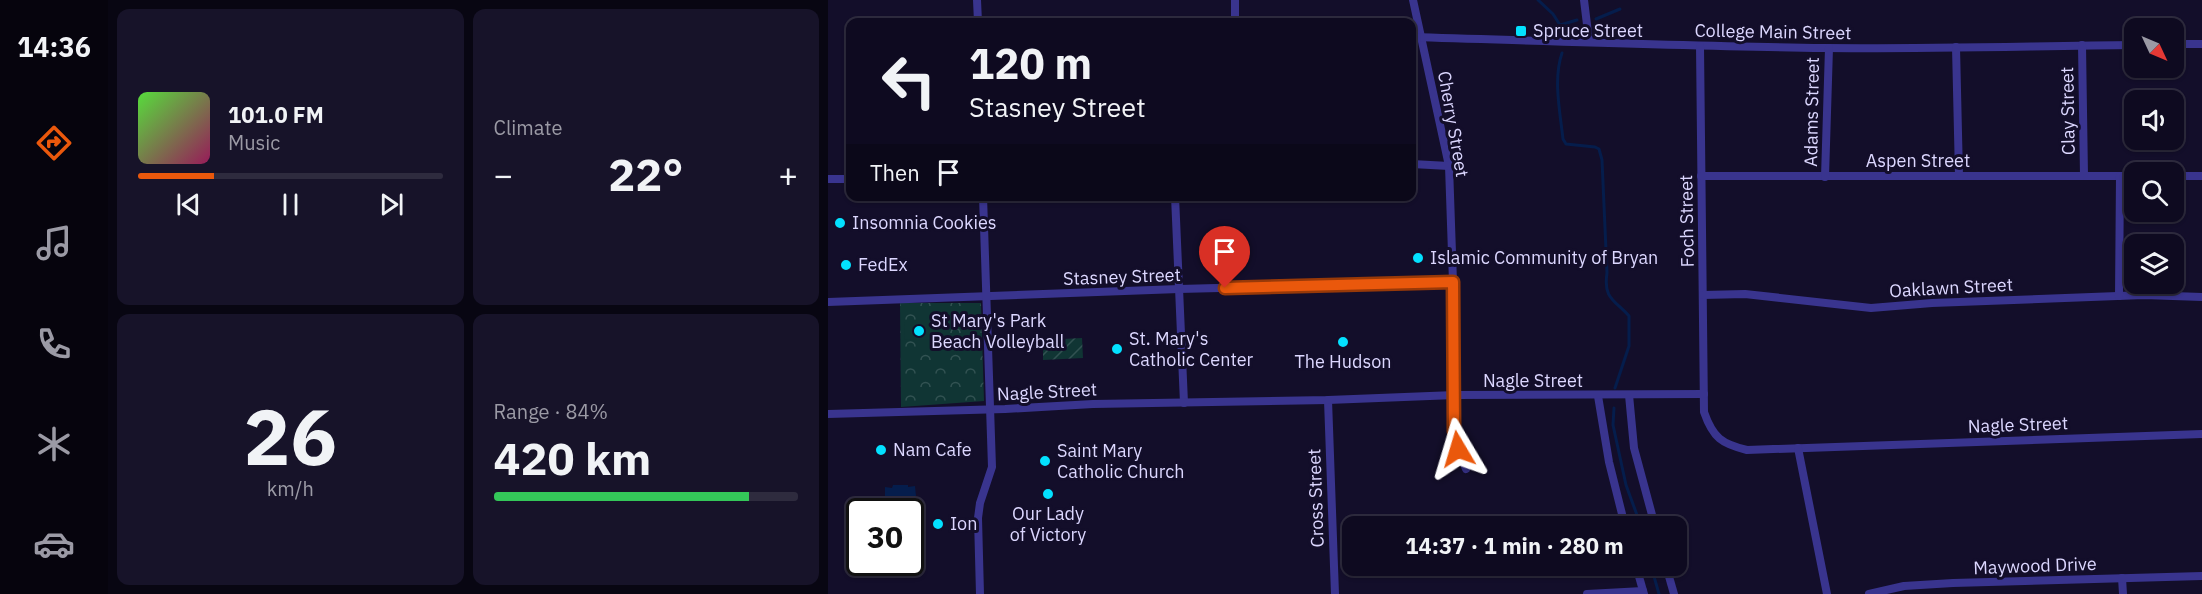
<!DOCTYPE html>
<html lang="en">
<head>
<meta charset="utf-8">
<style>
  body { margin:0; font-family:"IBM Plex Sans",sans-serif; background:#171329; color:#f1f3f6; height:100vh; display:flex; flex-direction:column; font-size:22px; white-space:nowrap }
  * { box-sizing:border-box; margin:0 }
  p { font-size:20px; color:#9b9aa5 }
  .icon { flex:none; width:33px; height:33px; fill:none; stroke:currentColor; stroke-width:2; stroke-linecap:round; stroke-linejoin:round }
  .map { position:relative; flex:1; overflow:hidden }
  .drawer { display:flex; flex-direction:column; gap:9px; padding:9px; background:#080612; width:720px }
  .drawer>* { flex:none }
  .guide { position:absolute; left:18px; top:18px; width:570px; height:183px; border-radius:12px; box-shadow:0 2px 4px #0004,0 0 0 2px #2e2b3e; background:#0e0a20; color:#f1f3f6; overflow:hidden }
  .needle { width:39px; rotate:134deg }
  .fabs { position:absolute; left:1296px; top:18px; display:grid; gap:12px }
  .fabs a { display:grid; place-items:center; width:60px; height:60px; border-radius:12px; background:#0e0a20; box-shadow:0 2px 4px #0004,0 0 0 2px #2e2b3e; font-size:30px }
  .speed { position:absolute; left:18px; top:498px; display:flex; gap:12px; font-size:30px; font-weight:700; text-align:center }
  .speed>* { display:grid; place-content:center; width:78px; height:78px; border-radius:50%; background:#0e0a20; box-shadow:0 2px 4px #0004,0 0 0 2px #2e2b3e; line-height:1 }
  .speed .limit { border:3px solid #111; border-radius:9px; background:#fff; color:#111 }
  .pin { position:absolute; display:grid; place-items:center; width:51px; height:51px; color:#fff; margin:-62px -26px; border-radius:50% 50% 50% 0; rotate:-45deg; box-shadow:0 0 6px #0007 }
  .pin .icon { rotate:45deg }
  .me { position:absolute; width:66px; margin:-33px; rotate:353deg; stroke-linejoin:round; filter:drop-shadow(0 0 4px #0008) }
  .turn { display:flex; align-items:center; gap:21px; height:126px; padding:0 24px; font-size:27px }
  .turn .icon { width:78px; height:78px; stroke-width:2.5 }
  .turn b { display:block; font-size:42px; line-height:51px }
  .then { display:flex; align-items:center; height:57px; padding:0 24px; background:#0003; gap:12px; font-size:22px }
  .big { font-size:45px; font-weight:800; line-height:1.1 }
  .drawer .card { flex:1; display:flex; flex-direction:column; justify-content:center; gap:9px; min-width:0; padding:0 21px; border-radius:12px; background:#171329 }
  .drawer .dial { align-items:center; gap:0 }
  .dial b { font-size:78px; line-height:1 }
  .song { display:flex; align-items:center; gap:18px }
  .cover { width:72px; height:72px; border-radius:9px; background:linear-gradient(135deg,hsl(110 70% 55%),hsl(330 70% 35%)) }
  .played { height:6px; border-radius:3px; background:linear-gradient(90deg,#ea580c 25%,#2e2b3e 25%) }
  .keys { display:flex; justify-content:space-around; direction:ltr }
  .heat { display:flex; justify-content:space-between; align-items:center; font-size:33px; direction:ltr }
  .charge { height:9px; border-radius:4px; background:linear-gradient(90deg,#34c759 84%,#2e2b3e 0) }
  .drawer .tiles { flex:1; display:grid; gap:9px; grid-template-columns:repeat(2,1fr) }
  .trip { position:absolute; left:514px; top:516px; width:345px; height:60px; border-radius:12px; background:#0e0a20; box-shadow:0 2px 4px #0004,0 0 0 2px #2e2b3e; font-weight:800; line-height:60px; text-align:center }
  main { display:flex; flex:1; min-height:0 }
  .tabs { display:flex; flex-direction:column; width:108px; justify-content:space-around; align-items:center; background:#06040d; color:#9b9aa5 }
  .tabs .icon { width:42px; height:42px }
  .tabs .selected { color:#ea580c }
  .tabs b { font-size:27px; color:#f1f3f6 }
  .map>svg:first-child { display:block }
  .park { fill:url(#park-crowns) }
  .garden { fill:url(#garden-furrows) }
  .pitch { fill:#103534 }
  .water { fill:#051d4c }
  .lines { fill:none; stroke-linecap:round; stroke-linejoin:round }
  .stream { stroke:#051d4c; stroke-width:3 }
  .minor { stroke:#39348e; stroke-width:8 }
  .route-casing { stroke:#983908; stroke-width:15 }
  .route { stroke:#ea580c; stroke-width:10 }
  .poi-dot { fill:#03e1ff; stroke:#130e2a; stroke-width:2 }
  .labels { text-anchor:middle; stroke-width:6; stroke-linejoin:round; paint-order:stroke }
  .poi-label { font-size:18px; fill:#dcd7ff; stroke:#130e2a; text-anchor:start }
  .street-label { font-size:18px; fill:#dcd7ff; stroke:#130e2a }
</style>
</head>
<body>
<main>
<nav class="tabs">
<b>14:36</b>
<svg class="icon selected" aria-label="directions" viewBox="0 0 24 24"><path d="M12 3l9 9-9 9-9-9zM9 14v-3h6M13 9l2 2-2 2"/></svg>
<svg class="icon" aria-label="music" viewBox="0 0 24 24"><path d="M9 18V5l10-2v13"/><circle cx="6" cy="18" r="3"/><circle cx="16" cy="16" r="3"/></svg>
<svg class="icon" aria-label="phone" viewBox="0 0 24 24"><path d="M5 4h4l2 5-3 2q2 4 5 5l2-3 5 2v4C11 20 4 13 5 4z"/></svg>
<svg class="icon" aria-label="climate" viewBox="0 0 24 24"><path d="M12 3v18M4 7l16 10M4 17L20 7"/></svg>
<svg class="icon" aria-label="car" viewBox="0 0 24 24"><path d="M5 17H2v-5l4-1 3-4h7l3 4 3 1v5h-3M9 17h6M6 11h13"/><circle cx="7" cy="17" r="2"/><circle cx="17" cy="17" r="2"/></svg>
</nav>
<section class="drawer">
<div class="tiles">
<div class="card">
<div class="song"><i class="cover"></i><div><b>101.0 FM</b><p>Music</p></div></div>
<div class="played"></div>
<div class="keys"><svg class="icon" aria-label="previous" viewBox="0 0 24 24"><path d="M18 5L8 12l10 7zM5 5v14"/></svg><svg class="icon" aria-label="pause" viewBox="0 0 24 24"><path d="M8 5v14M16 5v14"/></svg><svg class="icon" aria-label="next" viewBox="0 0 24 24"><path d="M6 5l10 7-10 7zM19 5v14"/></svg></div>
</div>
<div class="card"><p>Climate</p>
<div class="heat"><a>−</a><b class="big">22°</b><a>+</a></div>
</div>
<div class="card dial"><b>26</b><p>km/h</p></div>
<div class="card"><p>Range · 84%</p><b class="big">420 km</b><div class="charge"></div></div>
</div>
</section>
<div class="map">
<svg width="1374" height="594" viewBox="0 0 1374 594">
  <defs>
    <pattern id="park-crowns" width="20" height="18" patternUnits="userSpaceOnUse" patternTransform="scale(1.5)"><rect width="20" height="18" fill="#103534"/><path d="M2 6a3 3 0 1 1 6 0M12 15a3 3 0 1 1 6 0" fill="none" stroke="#325252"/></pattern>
    <pattern id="garden-furrows" width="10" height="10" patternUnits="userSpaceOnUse" patternTransform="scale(1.5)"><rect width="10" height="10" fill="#103534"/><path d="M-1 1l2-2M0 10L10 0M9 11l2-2" fill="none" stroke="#325252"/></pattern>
  </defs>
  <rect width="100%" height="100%" fill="#130e2a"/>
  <polygon class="park" points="72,303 153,303 156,401 73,407"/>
  <polygon class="garden" points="254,338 255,358 215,360 215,340"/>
  <polygon class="pitch" points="77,322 105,322 106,339 76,340"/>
  <polygon class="water" points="65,485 80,485 80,487 87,486 88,496 57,497 57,487 64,488"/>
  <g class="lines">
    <g class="stream">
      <polyline points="710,0 725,14 732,25 749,20"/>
      <polyline points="768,19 792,9"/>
      <path d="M734,53C725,79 732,112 735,139L738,144L767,147L771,149L774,160L779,273C775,299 787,300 801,316V346L787,388"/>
      <polyline points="786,408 785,425 798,485 813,526"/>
      <polyline points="823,566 831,594"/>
    </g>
    <g class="minor">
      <polyline points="149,0 150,22"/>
      <polyline points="407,0 407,22"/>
      <polyline points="585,0 621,166 625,282 626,431 630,449 638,469"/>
      <polyline points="756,0 761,41"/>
      <path d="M584,37C721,41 859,46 997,48C1100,49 1203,46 1306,45"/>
      <polyline points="1346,44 1374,44"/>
      <polyline points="1254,45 1256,176"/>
      <path d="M872,46L876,412C885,438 894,444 919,450L1374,434"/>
      <polyline points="1128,47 1131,176"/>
      <polyline points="584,164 621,166"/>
      <polyline points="873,176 1306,176"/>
      <polyline points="1346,176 1374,176"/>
      <polyline points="997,177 1001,48"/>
      <polyline points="0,179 22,179"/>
      <polyline points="347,196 356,403"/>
      <polyline points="875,295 917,294 1043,308 1104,303 1316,295 1374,297"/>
      <polyline points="1291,296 1292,176"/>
      <polyline points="0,302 351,289 625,282"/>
      <polyline points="801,395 806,448 827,526"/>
      <polyline points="770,396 781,462 797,526"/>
      <polyline points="500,400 507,594"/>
      <polyline points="0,414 177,409 265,404 500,400 627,395 876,394"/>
      <polyline points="970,448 999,594"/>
      <polyline points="808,566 816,594"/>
      <polyline points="838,566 846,594"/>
      <polyline points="1294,578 1295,594"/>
      <polyline points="152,594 150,518 152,503 164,467 155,196"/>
      <polyline points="759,594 815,591"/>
      <polyline points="1041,594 1076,586 1125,583 1374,576"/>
    </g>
  </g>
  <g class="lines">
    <g class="route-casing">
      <polyline id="route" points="397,288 625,282 626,431 630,449"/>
    </g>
    <use href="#route" class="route"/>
  </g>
  <g class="poi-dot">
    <rect x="687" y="25" width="12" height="12" rx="3"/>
    <circle cx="12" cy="223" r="6"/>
    <circle cx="590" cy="258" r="6"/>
    <circle cx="18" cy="265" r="6"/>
    <circle cx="91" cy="331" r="6"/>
    <circle cx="515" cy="342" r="6"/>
    <circle cx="289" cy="349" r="6"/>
    <circle cx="53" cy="450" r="6"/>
    <circle cx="217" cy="461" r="6"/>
    <circle cx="220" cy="494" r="6"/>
    <circle cx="110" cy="524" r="6"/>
  </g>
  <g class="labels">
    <g class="poi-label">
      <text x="705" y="37">Spruce Street</text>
      <text x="24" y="229">Insomnia Cookies</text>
      <text x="602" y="264">Islamic Community of Bryan</text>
      <text x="30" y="271">FedEx</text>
      <text x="103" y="327">St Mary's Park<tspan x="103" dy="21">Beach Volleyball</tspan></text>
      <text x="301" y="345">St. Mary's<tspan x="301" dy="21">Catholic Center</tspan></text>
      <text x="515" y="368" text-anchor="middle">The Hudson</text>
      <text x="65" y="456">Nam Cafe</text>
      <text x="229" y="457">Saint Mary<tspan x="229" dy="21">Catholic Church</tspan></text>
      <text x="220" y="520" text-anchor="middle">Our Lady<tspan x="220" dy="21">of Victory</tspan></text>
      <text x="122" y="530">Ion</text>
    </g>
    <g class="street-label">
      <text transform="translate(945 32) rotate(1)" y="6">College Main Street</text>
      <text transform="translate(1240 111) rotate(-91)" y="6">Clay Street</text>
      <text transform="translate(984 112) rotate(-89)" y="6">Adams Street</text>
      <text transform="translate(625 124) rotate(80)" y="6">Cherry Street</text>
      <text x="1090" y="167">Aspen Street</text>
      <text transform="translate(859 221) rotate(-91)" y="6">Foch Street</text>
      <text transform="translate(294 277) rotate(-2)" y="6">Stasney Street</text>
      <text transform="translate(1123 288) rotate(-3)" y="6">Oaklawn Street</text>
      <text x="705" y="387">Nagle Street</text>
      <text transform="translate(219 392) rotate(-3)" y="6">Nagle Street</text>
      <text transform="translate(1190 425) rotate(-2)" y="6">Nagle Street</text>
      <text transform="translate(488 498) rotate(-92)" y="6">Cross Street</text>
      <text transform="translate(1207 566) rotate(-2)" y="6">Maywood Drive</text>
    </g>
  </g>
</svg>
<div class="fabs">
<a><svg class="needle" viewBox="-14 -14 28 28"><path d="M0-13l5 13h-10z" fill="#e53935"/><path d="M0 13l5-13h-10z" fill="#9b9aa5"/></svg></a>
<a><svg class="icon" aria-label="sound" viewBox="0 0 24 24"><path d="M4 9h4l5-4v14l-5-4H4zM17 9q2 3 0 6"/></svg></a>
<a><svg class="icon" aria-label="search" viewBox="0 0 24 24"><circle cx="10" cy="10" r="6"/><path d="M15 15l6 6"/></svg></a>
<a><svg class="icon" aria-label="layers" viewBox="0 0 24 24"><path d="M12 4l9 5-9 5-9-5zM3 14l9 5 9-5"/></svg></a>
</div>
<div class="speed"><div class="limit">30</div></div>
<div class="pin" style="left:397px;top:288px;background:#d93025"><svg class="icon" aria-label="arrive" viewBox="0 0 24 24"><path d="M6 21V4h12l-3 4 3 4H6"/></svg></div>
<svg class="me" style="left:630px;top:449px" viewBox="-20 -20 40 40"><path d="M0-17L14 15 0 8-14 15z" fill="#ea580c" stroke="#fff" stroke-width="4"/></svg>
<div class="trip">14:37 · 1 min · 280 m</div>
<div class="guide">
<div class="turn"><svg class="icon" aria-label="left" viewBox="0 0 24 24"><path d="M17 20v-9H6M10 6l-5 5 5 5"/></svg><div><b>120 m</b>Stasney Street</div></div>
<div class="then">Then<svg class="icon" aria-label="arrive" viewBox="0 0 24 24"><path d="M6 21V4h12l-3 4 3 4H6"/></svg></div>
</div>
</div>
</main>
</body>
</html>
